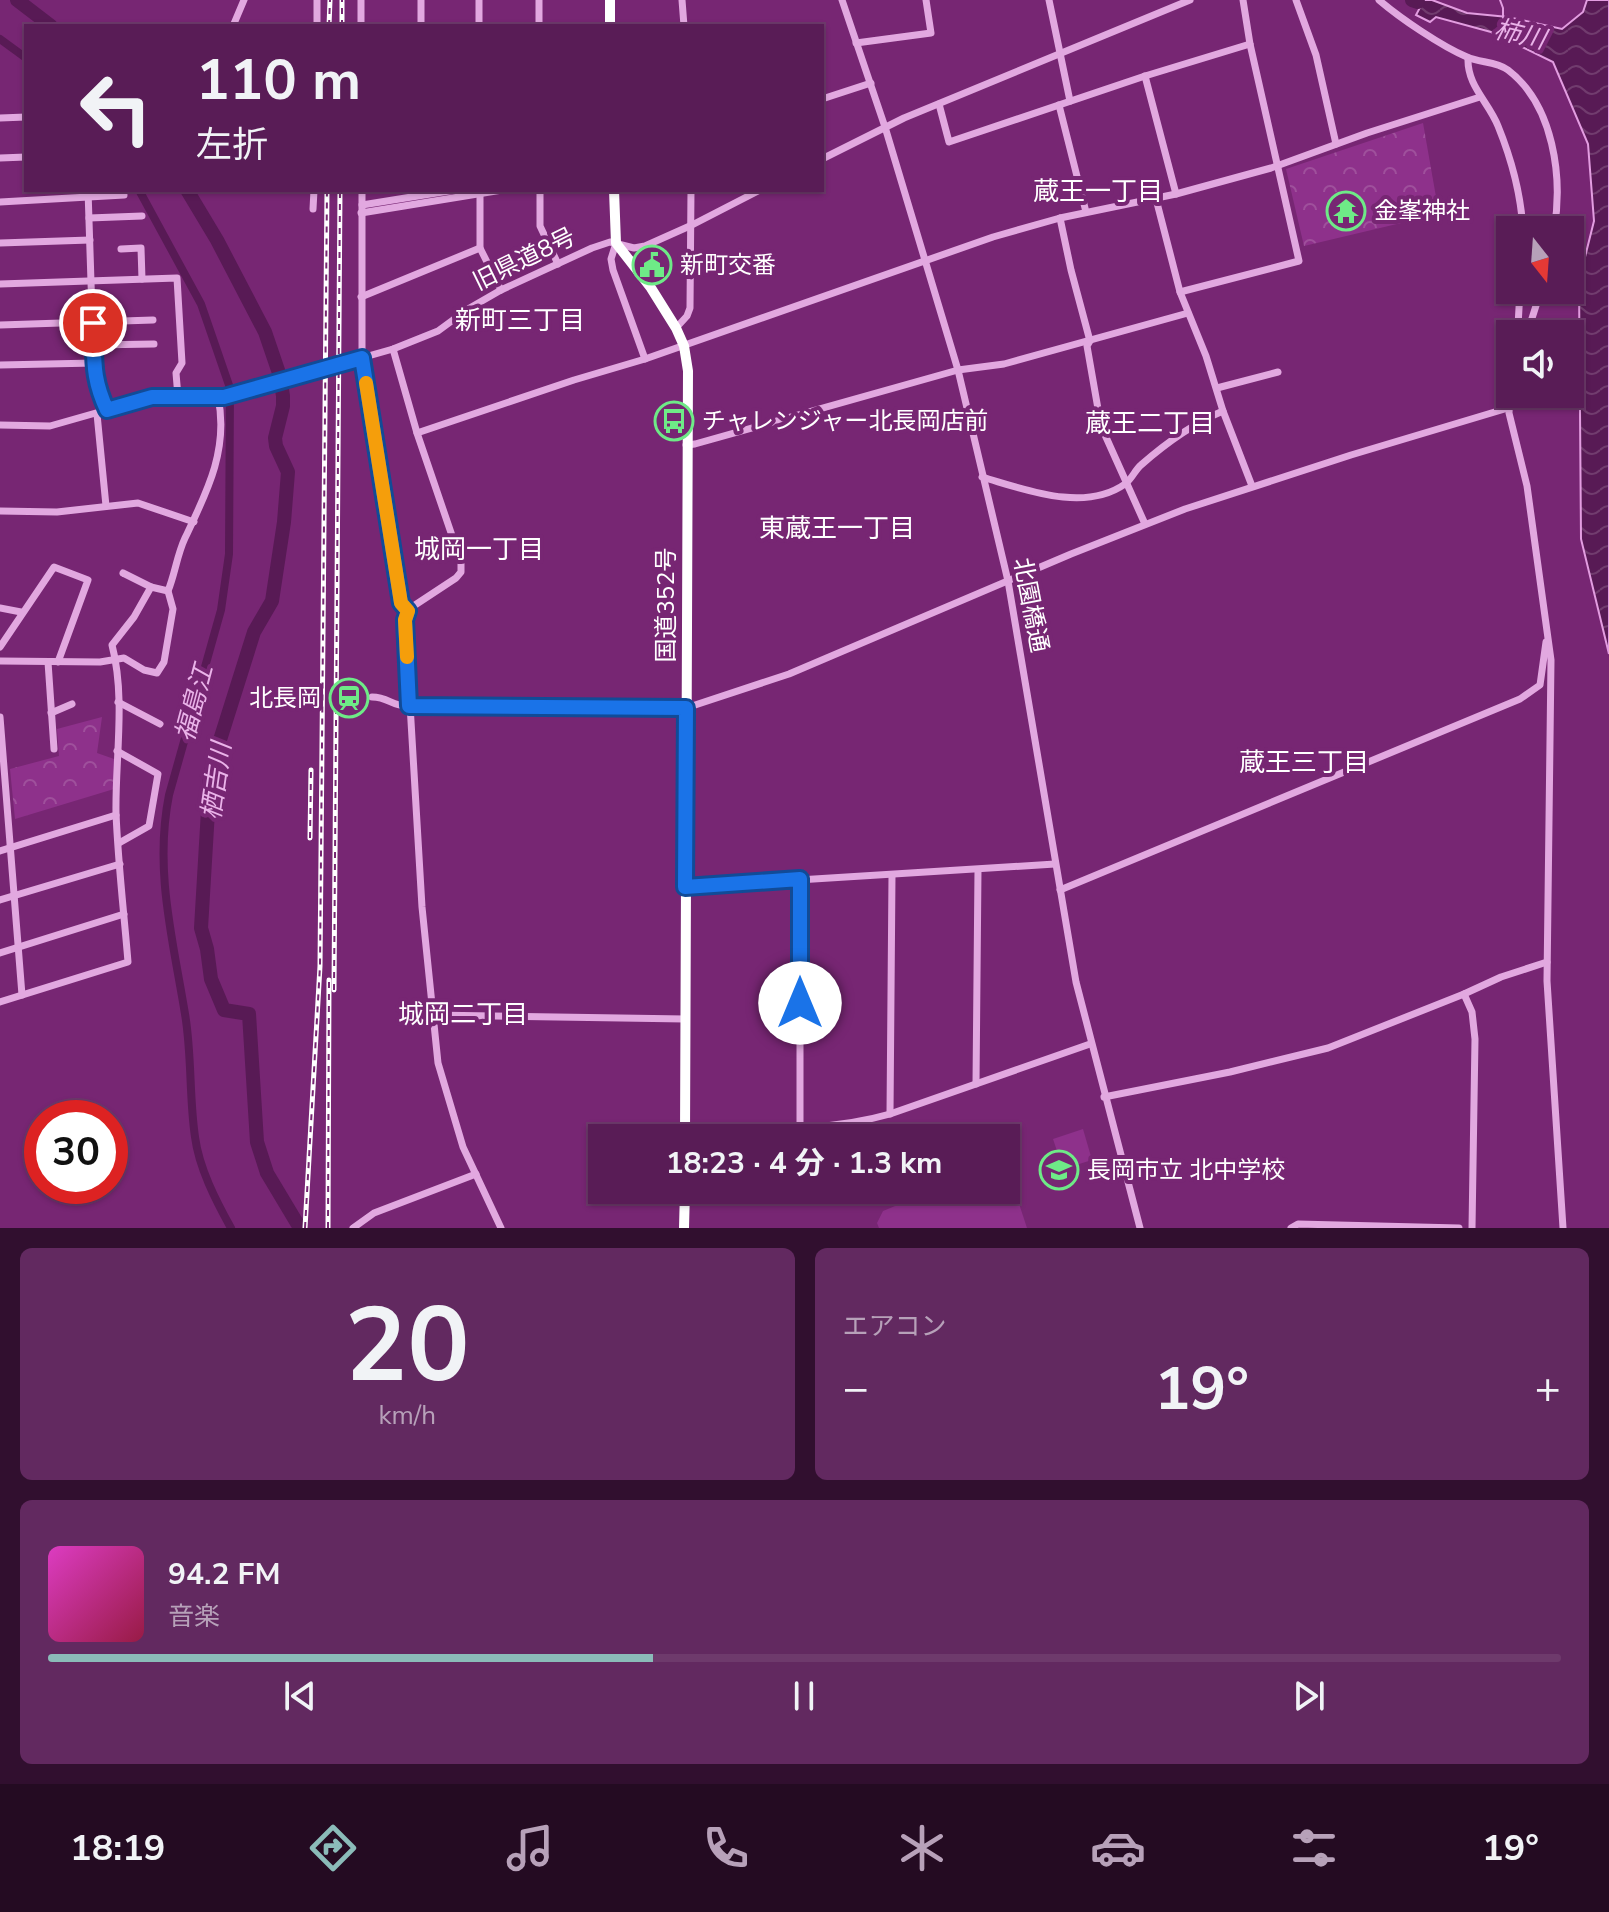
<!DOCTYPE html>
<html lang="ja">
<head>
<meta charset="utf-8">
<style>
  body { margin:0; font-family:"Nunito Sans","Noto Sans JP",sans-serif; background:#622960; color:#f1f3f6; height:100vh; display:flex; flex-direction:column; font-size:30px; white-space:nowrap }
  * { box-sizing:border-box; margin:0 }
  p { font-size:26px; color:#b7a1b9 }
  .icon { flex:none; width:44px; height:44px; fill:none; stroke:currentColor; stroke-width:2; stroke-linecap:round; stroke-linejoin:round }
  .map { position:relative; height:1228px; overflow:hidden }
  .side { display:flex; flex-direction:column; gap:20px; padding:20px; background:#310f2f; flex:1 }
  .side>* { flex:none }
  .top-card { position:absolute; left:24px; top:24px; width:800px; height:168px; border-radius:0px; box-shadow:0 2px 6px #0004,0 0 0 2px #6e3a6c; background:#591c56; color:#f1f3f6; overflow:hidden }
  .needle { width:52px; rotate:163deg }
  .buttons { position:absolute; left:1496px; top:216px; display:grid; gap:16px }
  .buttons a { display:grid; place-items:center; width:88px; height:88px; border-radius:0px; background:#591c56; box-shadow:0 2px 6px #0004,0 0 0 2px #6e3a6c; font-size:40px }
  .speed { position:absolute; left:24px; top:1100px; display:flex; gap:16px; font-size:40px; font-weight:700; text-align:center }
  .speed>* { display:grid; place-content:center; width:104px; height:104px; border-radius:50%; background:#591c56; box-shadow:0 2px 6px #0004,0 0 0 2px #6e3a6c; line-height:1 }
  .speed .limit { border:12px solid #d22; background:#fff; color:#111 }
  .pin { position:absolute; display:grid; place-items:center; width:68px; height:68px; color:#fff; margin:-34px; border:4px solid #fff; border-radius:50%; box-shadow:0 2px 8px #0007 }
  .me { position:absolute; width:88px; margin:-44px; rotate:0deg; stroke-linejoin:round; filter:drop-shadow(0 0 6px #0008) }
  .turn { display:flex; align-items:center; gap:28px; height:168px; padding:0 40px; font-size:36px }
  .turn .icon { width:104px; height:104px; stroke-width:2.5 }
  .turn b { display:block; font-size:56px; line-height:68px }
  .big { font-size:60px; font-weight:700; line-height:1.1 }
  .side .card { flex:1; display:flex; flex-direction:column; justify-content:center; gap:12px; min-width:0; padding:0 28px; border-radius:12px; background:#622960 }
  .side .dial { align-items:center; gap:0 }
  .dial b { font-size:104px; line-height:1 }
  .song { display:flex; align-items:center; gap:24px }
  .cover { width:96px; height:96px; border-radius:12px; background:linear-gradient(135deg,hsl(310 70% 55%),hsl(340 70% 35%)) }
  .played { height:8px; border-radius:4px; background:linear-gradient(90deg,#8bbbb9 40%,#6e3a6c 40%) }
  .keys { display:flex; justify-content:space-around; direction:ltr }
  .heat { display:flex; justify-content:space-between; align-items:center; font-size:44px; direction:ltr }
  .side .tiles { flex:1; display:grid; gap:20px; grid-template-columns:1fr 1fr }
  .card:last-child { grid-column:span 2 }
  .trip { position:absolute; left:588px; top:1124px; width:432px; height:80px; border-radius:0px; background:#591c56; box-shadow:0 2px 6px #0004,0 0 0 2px #6e3a6c; font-weight:700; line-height:80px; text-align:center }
  .tabs { display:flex; height:128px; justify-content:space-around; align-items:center; background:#240b22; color:#b7a1b9 }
  .tabs .icon { width:56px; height:56px }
  .tabs .on { color:#8bbbb9 }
  .tabs b { font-size:36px; color:#f1f3f6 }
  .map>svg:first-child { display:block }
  .forest { fill:url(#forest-crowns) }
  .pitch { fill:#8e318b }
  .water { fill:url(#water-waves); stroke:#e39de1; stroke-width:2 }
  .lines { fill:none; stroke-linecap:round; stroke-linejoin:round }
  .stream { stroke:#e39de1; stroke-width:2 }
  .canal { stroke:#581a55; stroke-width:8 }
  .river { stroke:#581a55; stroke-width:14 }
  .minor { stroke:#e2a8e0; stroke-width:7 }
  .major { stroke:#fce7fa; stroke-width:9 }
  .highway { stroke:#fff; stroke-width:10 }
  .rail-casing { stroke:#fff; stroke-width:5 }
  .rail { stroke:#772673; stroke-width:2; stroke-dasharray:6; stroke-linecap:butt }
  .route-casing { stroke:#114b97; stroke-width:20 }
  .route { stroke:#1a73e8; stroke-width:14 }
  .slow { stroke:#f59e0b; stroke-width:14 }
  .labels { text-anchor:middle; stroke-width:8; stroke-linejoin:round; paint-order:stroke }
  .poi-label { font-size:24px; fill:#fff; stroke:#772673; text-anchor:start }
  .street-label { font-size:24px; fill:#fff; stroke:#772673 }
  .water-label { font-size:26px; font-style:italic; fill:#eab3e9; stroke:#772673 }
  .neighbourhood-label { font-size:26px; fill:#fff; stroke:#772673 }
</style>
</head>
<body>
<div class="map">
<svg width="1609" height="1228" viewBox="0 0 1609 1228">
  <defs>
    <pattern id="forest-crowns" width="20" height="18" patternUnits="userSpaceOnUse" patternTransform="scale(2)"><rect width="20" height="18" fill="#8e318b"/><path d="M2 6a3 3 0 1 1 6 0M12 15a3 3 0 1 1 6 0" fill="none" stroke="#9f509c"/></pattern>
    <pattern id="water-waves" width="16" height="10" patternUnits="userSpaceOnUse" patternTransform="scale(2)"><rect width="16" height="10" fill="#581a55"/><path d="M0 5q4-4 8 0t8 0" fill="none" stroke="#713c6e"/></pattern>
  </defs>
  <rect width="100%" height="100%" fill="#772673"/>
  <g class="forest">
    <polygon points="1423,123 1439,214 1304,246 1286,169"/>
    <polygon points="102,717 97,753 114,759 114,789 15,819 10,769 59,756 57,729"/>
  </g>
  <g class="pitch">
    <polygon points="1083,1129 1092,1160 1063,1169 1053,1139"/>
    <polygon points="1006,1164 1027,1228 879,1228 877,1223 883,1211 934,1190 1006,1190"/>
  </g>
  <polygon class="water" points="1424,0 1432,0 1467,13 1508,17 1562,29 1583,12 1587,0 1609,0 1609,654 1581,539 1579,281 1594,221 1588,144 1553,62 1491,32 1436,17 1430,22 1416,15"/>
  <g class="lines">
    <polyline class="stream" points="1500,0 1503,8 1503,18"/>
    <g class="canal">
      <polyline points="0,39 26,58"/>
      <path d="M139,190L201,304L230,388L229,554L221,610L169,795C154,870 173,940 185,1014C192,1055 189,1096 195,1137C199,1168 216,1201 231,1228"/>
    </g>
    <g class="river">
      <polyline points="17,0 51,26"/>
      <polyline points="1412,0 1418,2"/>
      <polyline points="187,190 217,240 265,332 280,376 283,396 283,406 275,438 276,446 288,472 284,522 272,601 254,632 214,759 210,777 201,928 207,949 211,979 224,1010 249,1014 257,1142 267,1173 300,1228"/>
    </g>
    <g class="minor">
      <polyline points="317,0 317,26"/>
      <polyline points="421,0 421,26"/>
      <polyline points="539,0 539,26"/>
      <polyline points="682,0 684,26"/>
      <polyline points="842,0 885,127 958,370 1008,581 1076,982 1140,1228"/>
      <polyline points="1049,0 1070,101"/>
      <polyline points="1296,0 1316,55 1336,144"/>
      <path d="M1379,0C1400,18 1441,46 1467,57C1480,63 1496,61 1508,70C1554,105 1563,178 1554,230"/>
      <polyline points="233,26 244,0"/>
      <polyline points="361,26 361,0"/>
      <polyline points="479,26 479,0"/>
      <polyline points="856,43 931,33 926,0"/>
      <path d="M1468,58C1467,86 1488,101 1498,126C1511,158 1521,195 1523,230"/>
      <polyline points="1145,76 1176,194"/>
      <polyline points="822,99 871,83"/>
      <polyline points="939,104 949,142 1145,76 1250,44"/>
      <polyline points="1059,105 1086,212"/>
      <polyline points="0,118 26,117"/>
      <polyline points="0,158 26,157"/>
      <polyline points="822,159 904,118 1190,0"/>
      <polyline points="88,190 94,374 96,387 107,410"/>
      <polyline points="362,190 362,358 401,603 408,611"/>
      <polyline points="480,190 480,248 501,290"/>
      <polyline points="540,190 540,226 558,264"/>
      <polyline points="1156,199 1180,292 1206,356 1223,411 1252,486"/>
      <polyline points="0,202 124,195"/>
      <polyline points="362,205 455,190"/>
      <polyline points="313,209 314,190"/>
      <polyline points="361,213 502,190"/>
      <polyline points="89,218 142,216"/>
      <polyline points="1060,218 1071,270 1090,341 1087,346 1101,426 1145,524"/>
      <polyline points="0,243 90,240"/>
      <polyline points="616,243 611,259 613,270 645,359"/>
      <polyline points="121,249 141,248 142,279"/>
      <polyline points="0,284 177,278 182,363 176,373 178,397"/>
      <polyline points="1520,290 1518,326 1526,334"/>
      <polyline points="1180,292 1299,261 1250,44 1243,0"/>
      <polyline points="361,297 480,248"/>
      <polyline points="0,325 153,320"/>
      <polyline points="676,328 687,316 690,308 691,190"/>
      <polyline points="1527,334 1541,290"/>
      <polyline points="94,345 154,344"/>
      <polyline points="393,349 417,433 461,562 461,572 456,578 412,607 405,620 422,907 438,1063 463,1147 501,1228"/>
      <polyline points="0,365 95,363"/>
      <polyline points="1217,388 1278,372"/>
      <polyline points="1510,391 1509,413 1527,486 1551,660 1547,981 1563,1228"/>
      <polyline points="97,414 106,506"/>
      <polyline points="0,425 50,426 152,397 224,397 393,349 438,331 468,309 501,290 592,248 610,242 634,248 645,246 692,225 760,190"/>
      <polyline points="417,433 574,380 645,359 993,237 1060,218 1176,194 1271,168 1367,133 1480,97"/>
      <polyline points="686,445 695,444 958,370 1004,364 1188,313"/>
      <path d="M982,477C1024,489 1084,513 1125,484C1132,479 1135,470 1141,465C1166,443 1192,424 1223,411"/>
      <polyline points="0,511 57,512 138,503 194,522"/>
      <polyline points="123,573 151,587"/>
      <polyline points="0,608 21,612"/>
      <polyline points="0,647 54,567 88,580 58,662"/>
      <polyline points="0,661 100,662 124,658 144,670 157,673 164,662 173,609 168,591"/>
      <polyline points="48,662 54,749"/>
      <path d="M372,697C389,697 392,707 409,706"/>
      <polyline points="118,702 160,724"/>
      <polyline points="686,708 789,674 1071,554 1185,509 1351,455 1508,408"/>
      <polyline points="51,713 72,704"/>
      <polyline points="0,717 22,995"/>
      <polyline points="117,751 158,774 149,826 119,843"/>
      <polyline points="0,851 116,815"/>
      <polyline points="800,879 800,1128"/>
      <polyline points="685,887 1055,864"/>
      <polyline points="1060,890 1520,699 1540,685 1546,642"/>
      <polyline points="0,900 120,864"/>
      <polyline points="0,953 124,914"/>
      <polyline points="1464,994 1472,1012 1475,1039 1472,1228"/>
      <path d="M0,1002L128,962C124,913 118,863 116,813C115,759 126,699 112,645L134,617L151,587L168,591C175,574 177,555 185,538C207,492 229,449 218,397"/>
      <polyline points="431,1015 685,1019"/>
      <polyline points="976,1084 978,870"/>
      <polyline points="1104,1097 1230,1072 1328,1048 1464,994 1501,977 1547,962"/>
      <polyline points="890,1114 892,875"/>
      <path d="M686,1128C754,1128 824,1133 890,1114L1090,1044"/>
      <polyline points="353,1228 374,1213 476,1174"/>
      <polyline points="1291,1228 1298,1224 1459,1228"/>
    </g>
    <polyline class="major" points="409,706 686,708"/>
    <g class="highway">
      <polyline points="610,0 610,26"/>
      <polyline points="614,190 616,243 651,288 676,328 684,346 688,371 685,1138"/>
      <polyline points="684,1228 685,1190"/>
    </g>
    <g class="rail-casing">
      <g id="rail">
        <polyline points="329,26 330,0"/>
        <polyline points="342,26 342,0"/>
        <polyline points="310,838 311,770"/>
        <polyline points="334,990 340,190"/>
        <polyline points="305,1228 320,966 327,190"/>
        <polyline points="328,1228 329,980"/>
      </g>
    </g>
    <use href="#rail" class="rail"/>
  </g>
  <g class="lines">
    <g class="route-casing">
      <path id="route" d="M93,323C95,358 91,376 107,410L152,397H224L362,358L401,603L408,611L405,620L409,706L686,708L685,887L800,879V1003"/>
    </g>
    <use href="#route" class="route"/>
    <polyline class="slow" points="366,383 401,603 408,611 405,620 407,657"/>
  </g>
  <defs>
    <g id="temple-ring" transform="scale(2)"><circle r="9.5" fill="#772673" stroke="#6eea87" stroke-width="1.5"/><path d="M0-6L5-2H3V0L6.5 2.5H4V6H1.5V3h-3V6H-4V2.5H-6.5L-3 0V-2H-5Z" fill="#6eea87"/></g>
    <g id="civic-ring" transform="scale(2)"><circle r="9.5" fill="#772673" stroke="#6eea87" stroke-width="1.5"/><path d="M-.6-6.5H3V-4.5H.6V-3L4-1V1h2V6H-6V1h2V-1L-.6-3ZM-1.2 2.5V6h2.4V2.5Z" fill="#6eea87"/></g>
    <g id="bus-ring" transform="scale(2)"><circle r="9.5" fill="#772673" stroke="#6eea87" stroke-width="1.5"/><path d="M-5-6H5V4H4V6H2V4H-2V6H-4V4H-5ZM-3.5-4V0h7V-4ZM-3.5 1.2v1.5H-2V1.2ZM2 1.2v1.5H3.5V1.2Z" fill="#6eea87"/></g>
    <g id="station-ring" transform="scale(2)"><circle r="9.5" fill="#772673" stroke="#6eea87" stroke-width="1.5"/><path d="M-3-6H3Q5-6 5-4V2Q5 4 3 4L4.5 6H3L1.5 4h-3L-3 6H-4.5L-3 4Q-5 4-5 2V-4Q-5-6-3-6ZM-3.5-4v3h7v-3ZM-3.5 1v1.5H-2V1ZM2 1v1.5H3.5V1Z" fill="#6eea87"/></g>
    <g id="school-ring" transform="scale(2)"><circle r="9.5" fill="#772673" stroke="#6eea87" stroke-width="1.5"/><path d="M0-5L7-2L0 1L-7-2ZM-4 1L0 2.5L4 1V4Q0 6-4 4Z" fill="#6eea87"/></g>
  </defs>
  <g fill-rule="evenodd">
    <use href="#temple-ring" x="1346" y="211"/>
    <use href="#civic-ring" x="652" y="265"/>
    <use href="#bus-ring" x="674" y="421"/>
    <use href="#station-ring" x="349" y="698"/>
    <use href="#school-ring" x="1059" y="1170"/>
  </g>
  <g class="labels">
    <g class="poi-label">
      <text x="1374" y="219">金峯神社</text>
      <text x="680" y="273">新町交番</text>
      <text x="702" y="429">チャレンジャー北長岡店前</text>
      <text x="321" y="706" text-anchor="end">北長岡</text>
      <text x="1087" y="1178">長岡市立 北中学校</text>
    </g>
    <g class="street-label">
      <text transform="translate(524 259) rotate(-26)" y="8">旧県道8号</text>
      <text transform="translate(666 605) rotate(-90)" y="8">国道352号</text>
      <text transform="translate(1031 605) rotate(79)" y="8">北園橋通</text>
    </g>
    <g class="water-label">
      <text transform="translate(1520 34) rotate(13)" y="9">柿川</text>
      <text transform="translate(194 703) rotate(-75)" y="9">福島江</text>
      <text transform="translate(216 781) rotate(-82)" y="9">栖吉川</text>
    </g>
    <g class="neighbourhood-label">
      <text x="1098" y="200">蔵王一丁目</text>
      <text x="520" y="329">新町三丁目</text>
      <text x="1150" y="432">蔵王二丁目</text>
      <text x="837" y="537">東蔵王一丁目</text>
      <text x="479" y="558">城岡一丁目</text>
      <text x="1304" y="771">蔵王三丁目</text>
      <text x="463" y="1023">城岡二丁目</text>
    </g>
  </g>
</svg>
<div class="buttons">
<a><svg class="needle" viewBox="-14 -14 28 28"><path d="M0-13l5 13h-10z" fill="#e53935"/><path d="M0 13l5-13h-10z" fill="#b7a1b9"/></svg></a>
<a><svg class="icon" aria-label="sound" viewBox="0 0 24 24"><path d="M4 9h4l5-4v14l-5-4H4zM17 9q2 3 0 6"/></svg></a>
</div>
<div class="speed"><div class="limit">30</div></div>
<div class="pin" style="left:93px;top:323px;background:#d93025"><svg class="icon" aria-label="arrive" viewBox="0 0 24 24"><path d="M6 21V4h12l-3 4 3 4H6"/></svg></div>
<svg class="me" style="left:800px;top:1003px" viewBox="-20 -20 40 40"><circle r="19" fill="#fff"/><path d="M0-13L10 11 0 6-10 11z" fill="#1a73e8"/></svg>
<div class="trip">18:23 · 4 分 · 1.3 km</div>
<div class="top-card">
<div class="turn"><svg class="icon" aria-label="left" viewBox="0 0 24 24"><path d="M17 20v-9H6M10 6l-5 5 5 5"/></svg><div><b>110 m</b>左折</div></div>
</div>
</div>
<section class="side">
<div class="tiles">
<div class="card dial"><b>20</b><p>km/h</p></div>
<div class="card"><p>エアコン</p>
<div class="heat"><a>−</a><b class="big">19°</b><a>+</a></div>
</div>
<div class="card">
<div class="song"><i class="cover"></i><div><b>94.2 FM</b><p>音楽</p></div></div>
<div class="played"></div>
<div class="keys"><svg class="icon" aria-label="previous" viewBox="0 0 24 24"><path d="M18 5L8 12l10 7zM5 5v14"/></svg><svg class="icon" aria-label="pause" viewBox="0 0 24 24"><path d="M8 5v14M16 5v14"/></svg><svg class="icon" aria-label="next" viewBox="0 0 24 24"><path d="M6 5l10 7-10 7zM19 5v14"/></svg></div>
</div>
</div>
</section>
<nav class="tabs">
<b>18:19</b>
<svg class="icon on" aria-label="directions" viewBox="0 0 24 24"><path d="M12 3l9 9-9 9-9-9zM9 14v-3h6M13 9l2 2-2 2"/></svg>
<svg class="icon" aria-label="music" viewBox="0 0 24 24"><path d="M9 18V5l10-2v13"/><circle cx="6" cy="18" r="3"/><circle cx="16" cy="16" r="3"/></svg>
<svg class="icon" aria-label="phone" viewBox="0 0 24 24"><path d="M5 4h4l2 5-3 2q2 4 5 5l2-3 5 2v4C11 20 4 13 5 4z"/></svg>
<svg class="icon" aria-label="climate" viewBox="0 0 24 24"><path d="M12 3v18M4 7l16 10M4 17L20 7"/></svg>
<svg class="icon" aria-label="car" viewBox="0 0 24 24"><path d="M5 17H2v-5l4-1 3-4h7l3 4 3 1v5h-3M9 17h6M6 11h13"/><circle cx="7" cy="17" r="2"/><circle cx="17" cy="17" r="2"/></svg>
<svg class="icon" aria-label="filters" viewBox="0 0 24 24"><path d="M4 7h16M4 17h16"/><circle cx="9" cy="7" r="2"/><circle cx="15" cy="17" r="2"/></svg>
<b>19°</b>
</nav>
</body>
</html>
